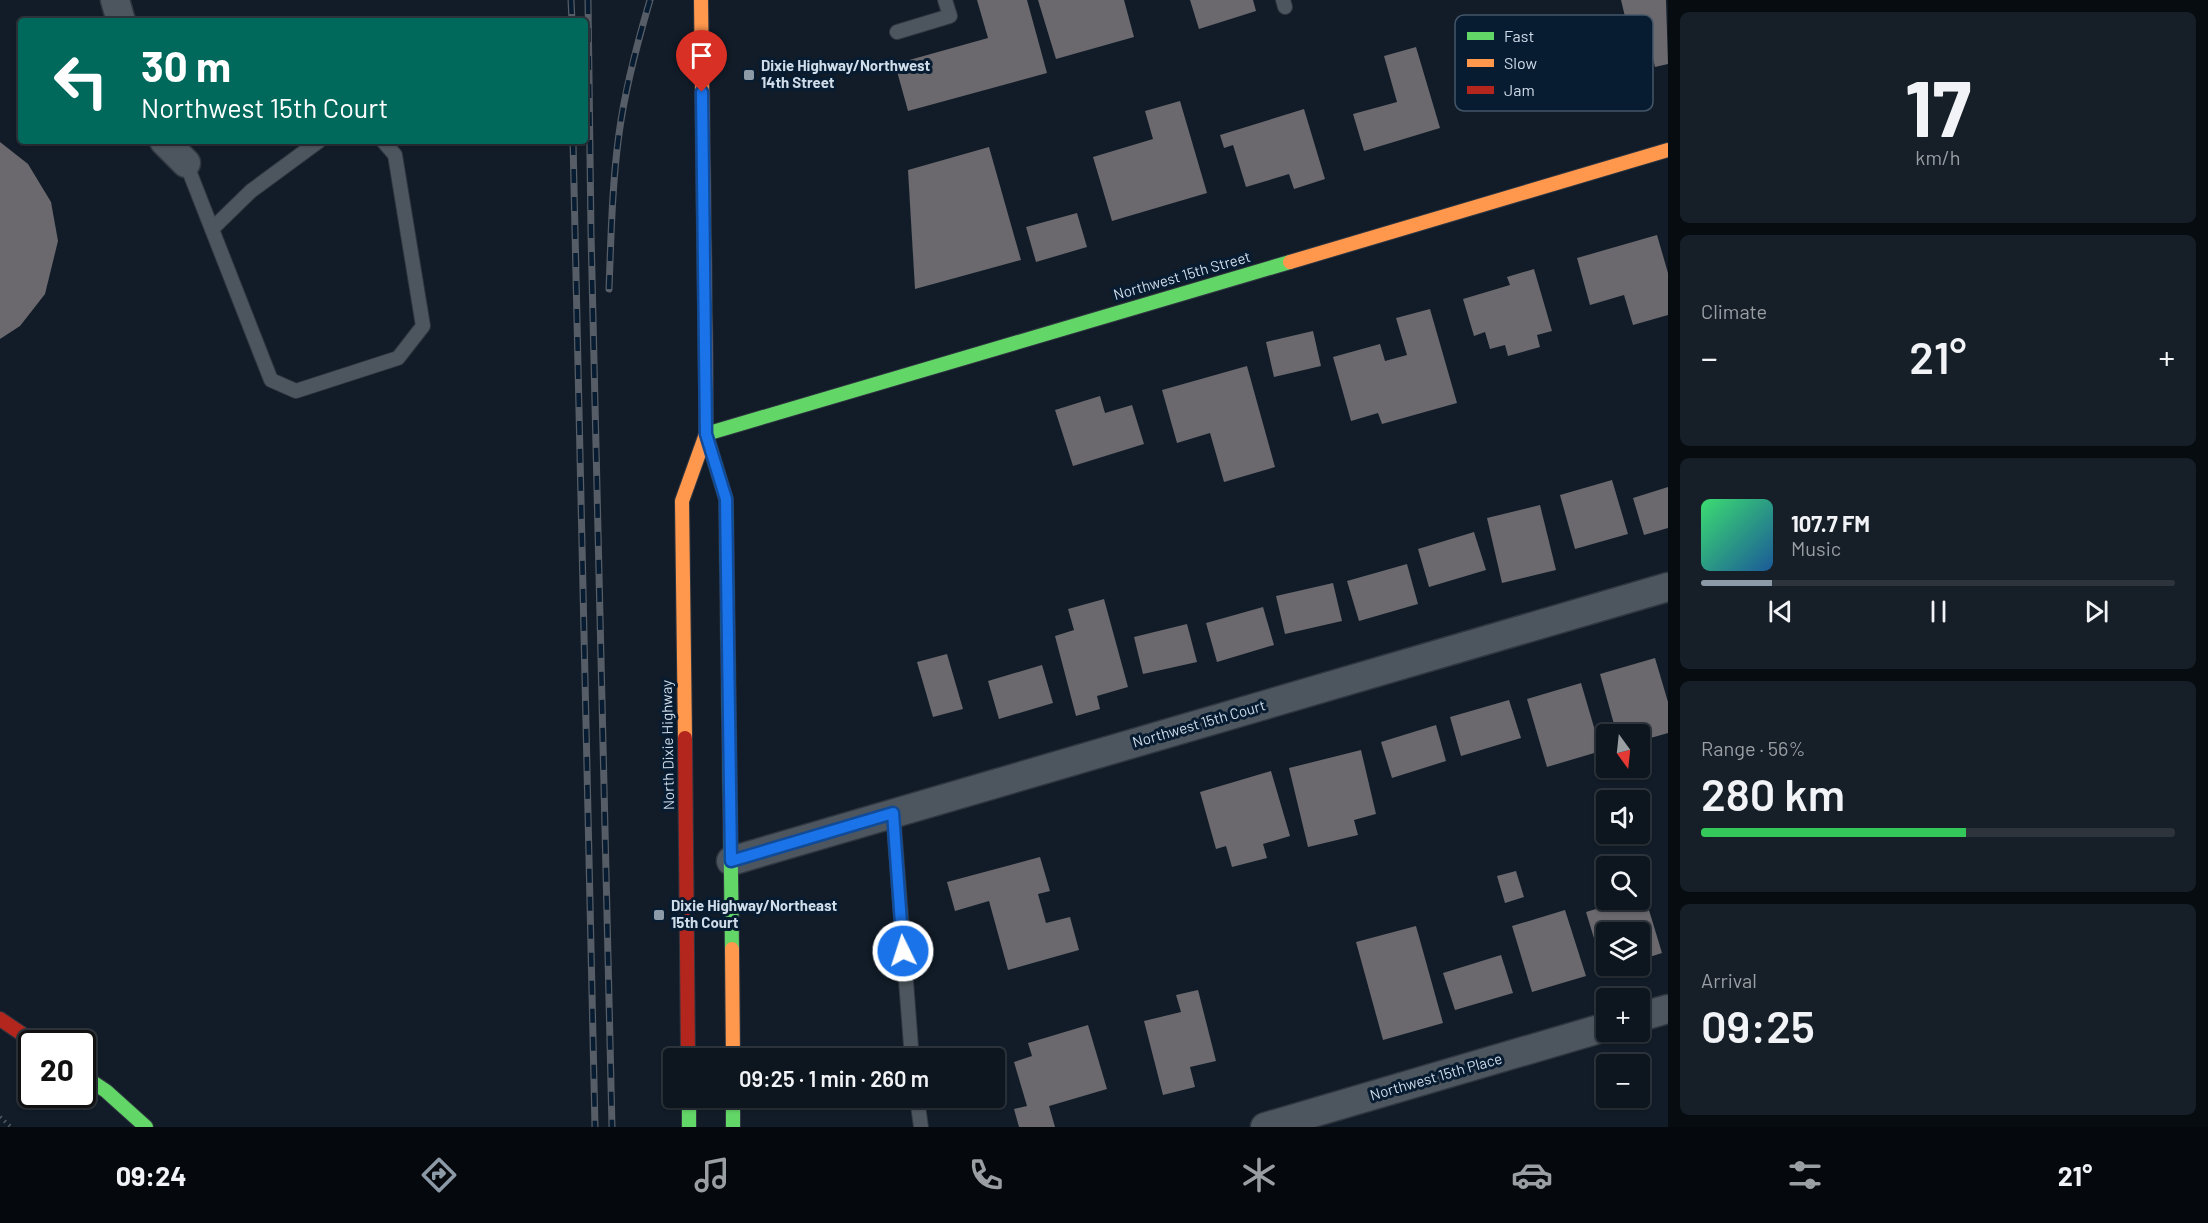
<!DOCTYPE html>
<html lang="en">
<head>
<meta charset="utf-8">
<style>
  body { margin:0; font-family:Barlow,sans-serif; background:#161e27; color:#f1f3f6; height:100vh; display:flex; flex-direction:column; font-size:22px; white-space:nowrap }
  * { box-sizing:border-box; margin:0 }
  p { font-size:20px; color:#9a9fa4 }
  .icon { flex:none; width:33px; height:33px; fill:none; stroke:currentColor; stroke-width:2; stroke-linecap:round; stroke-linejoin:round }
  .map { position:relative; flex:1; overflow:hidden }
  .sheet { display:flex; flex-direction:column; gap:12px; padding:12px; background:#070c10; width:540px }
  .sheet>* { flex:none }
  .banner { position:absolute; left:18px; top:18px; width:570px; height:126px; border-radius:6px; box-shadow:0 2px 4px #0004,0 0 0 2px #2d343c; background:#00695c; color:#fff; overflow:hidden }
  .needle { width:39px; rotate:165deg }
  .controls { position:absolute; left:1596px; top:724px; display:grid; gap:12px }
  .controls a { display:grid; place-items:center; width:54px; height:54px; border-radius:6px; background:#0d151e; box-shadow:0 2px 4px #0004,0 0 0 2px #2d343c; font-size:30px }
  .speed { position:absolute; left:18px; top:1030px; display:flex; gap:12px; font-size:30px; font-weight:700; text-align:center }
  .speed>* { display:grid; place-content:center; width:78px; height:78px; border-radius:50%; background:#0d151e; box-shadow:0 2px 4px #0004,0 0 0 2px #2d343c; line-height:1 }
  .speed .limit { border:3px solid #111; border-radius:9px; background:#fff; color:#111 }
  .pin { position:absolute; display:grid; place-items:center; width:51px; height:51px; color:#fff; margin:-62px -26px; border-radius:50% 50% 50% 0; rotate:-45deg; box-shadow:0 0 6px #0007 }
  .pin .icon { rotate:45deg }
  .me { position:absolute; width:66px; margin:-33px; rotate:356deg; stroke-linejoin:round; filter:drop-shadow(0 0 4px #0008) }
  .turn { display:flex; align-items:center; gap:21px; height:126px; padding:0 24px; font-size:27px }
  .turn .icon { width:78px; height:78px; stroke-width:2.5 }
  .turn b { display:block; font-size:42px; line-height:51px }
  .big { font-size:45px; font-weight:600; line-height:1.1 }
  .sheet .widget { flex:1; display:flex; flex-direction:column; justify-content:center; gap:9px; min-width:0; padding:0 21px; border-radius:9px; background:#161e27 }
  .sheet .dial { align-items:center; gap:0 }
  .dial b { font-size:78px; line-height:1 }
  .song { display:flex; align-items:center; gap:18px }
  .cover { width:72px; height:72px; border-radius:9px; background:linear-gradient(135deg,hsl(140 70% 55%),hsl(210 70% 35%)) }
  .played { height:6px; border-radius:3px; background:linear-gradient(90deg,#8c99a6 15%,#2d343c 15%) }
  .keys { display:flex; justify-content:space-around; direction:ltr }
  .heat { display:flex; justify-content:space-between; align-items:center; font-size:33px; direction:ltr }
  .charge { height:9px; border-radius:4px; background:linear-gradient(90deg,#34c759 56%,#2d343c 0) }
  .trip { position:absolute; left:663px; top:1048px; width:342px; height:60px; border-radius:6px; background:#0d151e; box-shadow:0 2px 4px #0004,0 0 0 2px #2d343c; font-weight:600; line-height:60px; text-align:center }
  .dock { display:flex; height:96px; justify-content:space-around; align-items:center; background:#05080c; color:#9a9fa4 }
  .dock .icon { width:42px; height:42px }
  .dock .current { color:#8c99a6 }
  .dock b { font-size:27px; color:#f1f3f6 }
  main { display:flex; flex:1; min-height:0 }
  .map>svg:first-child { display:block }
  .building { fill:#6b696e }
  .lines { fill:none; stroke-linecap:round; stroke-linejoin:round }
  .lane-casing { stroke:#2f3640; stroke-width:16 }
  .street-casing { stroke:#2f3640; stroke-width:31 }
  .fast-casing { stroke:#2f3640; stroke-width:16 }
  .slow-casing { stroke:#2f3640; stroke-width:16 }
  .jam-casing { stroke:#2f3640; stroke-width:16 }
  .path { stroke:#535b63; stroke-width:4; stroke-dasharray:1.5 4.5; stroke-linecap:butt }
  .lane { stroke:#4d565e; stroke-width:14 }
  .street { stroke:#4d565e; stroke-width:28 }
  .fast { stroke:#63d668; stroke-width:14 }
  .slow { stroke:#ff974d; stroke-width:14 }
  .jam { stroke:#b3261e; stroke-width:14 }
  .rail-casing { stroke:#565d66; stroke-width:7 }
  .rail { stroke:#081c31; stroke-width:4.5; stroke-dasharray:14; stroke-linecap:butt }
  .route-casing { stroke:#114b97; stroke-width:15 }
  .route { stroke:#1a73e8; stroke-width:10 }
  .poi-dot { fill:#8c99a6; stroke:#081c31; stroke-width:2 }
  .labels { text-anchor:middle; stroke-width:6; stroke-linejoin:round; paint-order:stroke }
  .poi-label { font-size:15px; font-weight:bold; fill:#cfdcea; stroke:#081c31; text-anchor:start }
  .street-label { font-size:15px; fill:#cfdcea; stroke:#081c31 }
  .key { fill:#081c31; stroke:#445668; stroke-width:1.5 }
  .key-label { font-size:16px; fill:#cfdcea }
</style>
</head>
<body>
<main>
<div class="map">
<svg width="1668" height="1127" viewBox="0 0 1668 1127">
  <rect width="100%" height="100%" fill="#111c28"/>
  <g class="building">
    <polygon points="977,0 1027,0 1047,73 908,111 895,64 988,38"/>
    <polygon points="1038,0 1124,0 1134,37 1056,59"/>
    <polygon points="1190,0 1253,0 1256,11 1199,29"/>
    <polygon points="1621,0 1666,0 1668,64 1655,67 1651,50 1634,54"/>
    <polygon points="1416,47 1440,128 1364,151 1353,114 1397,102 1384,56"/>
    <polygon points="1180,101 1207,193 1112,221 1093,157 1153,139 1145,111"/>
    <polygon points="1304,109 1325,179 1294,189 1289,174 1246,187 1233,145 1224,148 1220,135"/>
    <polygon points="0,142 28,164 51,202 58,241 45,294 20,326 0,339"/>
    <polygon points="989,147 1021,260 915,289 908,170"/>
    <polygon points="1077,213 1087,247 1036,262 1026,227"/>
    <polygon points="1657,235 1668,273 1668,315 1633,325 1624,295 1590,305 1577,258"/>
    <polygon points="1534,269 1552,331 1537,335 1540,347 1508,356 1505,345 1490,349 1485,332 1474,336 1463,299 1510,285 1507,277"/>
    <polygon points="1430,309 1457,403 1382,424 1378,413 1351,421 1333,357 1380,344 1385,361 1407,355 1396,318"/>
    <polygon points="1313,331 1321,366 1274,377 1266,342"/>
    <polygon points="1247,366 1275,467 1224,482 1210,433 1177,443 1162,390"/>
    <polygon points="1100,396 1105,413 1132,405 1144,444 1073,466 1055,410"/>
    <polygon points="1612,480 1628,534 1575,549 1560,495"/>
    <polygon points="1668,487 1668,528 1644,535 1633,498"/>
    <polygon points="1540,505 1556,570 1502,583 1487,518"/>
    <polygon points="1474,532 1486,570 1429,587 1418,549"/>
    <polygon points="1407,564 1418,604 1359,621 1347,581"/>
    <polygon points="1333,583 1342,621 1285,634 1276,596"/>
    <polygon points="1104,599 1128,687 1097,696 1100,709 1076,716 1055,636 1074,630 1068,609"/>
    <polygon points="1263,607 1274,645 1217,662 1206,623"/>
    <polygon points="1187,624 1197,662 1143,674 1134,637"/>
    <polygon points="947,654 963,709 933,717 917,662"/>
    <polygon points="1655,658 1668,702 1668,733 1640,741 1640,735 1617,735 1600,674"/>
    <polygon points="1042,665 1053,703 999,719 988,681"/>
    <polygon points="1581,683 1601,751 1547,767 1527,699"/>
    <polygon points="1509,700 1521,738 1461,756 1450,717"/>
    <polygon points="1436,725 1446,761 1392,778 1381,742"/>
    <polygon points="1361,750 1376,814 1354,820 1358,835 1308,847 1289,768"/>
    <polygon points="1271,771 1290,836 1263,844 1267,858 1232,867 1226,846 1216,849 1200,792"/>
    <polygon points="1040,857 1050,891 1038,894 1046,923 1070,917 1079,950 1008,970 989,901 955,911 947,882"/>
    <polygon points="1516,871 1524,897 1505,903 1497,876"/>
    <polygon points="1642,887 1662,953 1640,960 1640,933 1606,933 1606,966 1618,967 1604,971 1586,912 1609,905 1608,900 1640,900 1640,888"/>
    <polygon points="1565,910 1586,976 1532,992 1512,926"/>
    <polygon points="1416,926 1443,1023 1383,1040 1356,942"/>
    <polygon points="1501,955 1513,993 1455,1010 1443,973"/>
    <polygon points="1198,990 1216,1061 1190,1067 1195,1087 1163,1095 1144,1021 1181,1012 1176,995"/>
    <polygon points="1088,1025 1107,1089 1049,1106 1055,1127 1019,1127 1014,1109 1027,1106 1014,1062 1032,1056 1028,1043"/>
  </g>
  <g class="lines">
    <g class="lane-casing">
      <g id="lane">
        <polyline points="1283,0 1285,7"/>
        <polyline points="897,32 950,16 945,0"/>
        <polyline points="186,163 271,380 296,391 398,358 423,326 395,155 383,141"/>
        <polyline points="212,229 251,191 319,141"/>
        <polyline points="893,813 912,1059"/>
        <polyline points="917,1098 921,1127"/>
      </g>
    </g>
    <g class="street-casing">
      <g id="street">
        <polyline points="115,0 121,21"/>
        <polyline points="164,141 186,163"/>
        <polyline points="731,861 1668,587"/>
        <polyline points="1640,1017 1668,1009"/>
        <polyline points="1265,1127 1606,1027"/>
      </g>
    </g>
    <g class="fast-casing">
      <g id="fast">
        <polyline points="706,391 706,434 726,499 732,949"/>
        <polyline points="706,434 1290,262"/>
        <polyline points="82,1075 106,1091 146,1127"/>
        <polyline points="689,1098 689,1127"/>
        <polyline points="733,1098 733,1127"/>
      </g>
    </g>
    <g class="slow-casing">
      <g id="slow">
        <polyline points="701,0 706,391"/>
        <polyline points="1290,262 1668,150"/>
        <polyline points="685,738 682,501 706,434"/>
        <polyline points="732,949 733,1059"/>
      </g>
    </g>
    <g class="jam-casing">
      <g id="jam">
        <polyline points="685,738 688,1059"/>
        <polyline points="0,1019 37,1044"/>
      </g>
    </g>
    <polyline class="path" points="0,1117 11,1127"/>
    <use href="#lane" class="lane"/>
    <use href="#street" class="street"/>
    <use href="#fast" class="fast"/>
    <use href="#slow" class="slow"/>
    <use href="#jam" class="jam"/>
    <g class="rail-casing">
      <g id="rail">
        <polyline points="571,0 572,21"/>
        <polyline points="588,0 591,233 612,1127"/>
        <polyline points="573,141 595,1127"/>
        <path d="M609,289C611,237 612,185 619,134C625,88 637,44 650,0"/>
      </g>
    </g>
    <use href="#rail" class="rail"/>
  </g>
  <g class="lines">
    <g class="route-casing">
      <polyline id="route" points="702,92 706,434 726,499 731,861 893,813 903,951"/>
    </g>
    <use href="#route" class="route"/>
  </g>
  <g class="poi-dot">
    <rect x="743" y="69" width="12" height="12" rx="3"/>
    <rect x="653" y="909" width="12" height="12" rx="3"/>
  </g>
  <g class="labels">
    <g class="poi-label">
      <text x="761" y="71">Dixie Highway/Northwest<tspan x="761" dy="17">14th Street</tspan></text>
      <text x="671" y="911">Dixie Highway/Northeast<tspan x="671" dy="17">15th Court</tspan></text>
    </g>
    <g class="street-label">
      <text transform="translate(1182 276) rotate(-16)" y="5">Northwest 15th Street</text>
      <text transform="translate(1199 724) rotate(-16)" y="5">Northwest 15th Court</text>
      <text transform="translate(668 745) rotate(-91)" y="5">North Dixie Highway</text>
      <text transform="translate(1436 1077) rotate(-16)" y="5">Northwest 15th Place</text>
    </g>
  </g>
  <rect x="1455" y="15" width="198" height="96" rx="9" class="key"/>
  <rect x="1467" y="32" width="27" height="8" fill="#63d668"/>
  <rect x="1467" y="59" width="27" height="8" fill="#ff974d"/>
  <rect x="1467" y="86" width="27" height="8" fill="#b3261e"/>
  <g class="key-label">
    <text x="1504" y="42">Fast</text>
    <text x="1504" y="69">Slow</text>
    <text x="1504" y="96">Jam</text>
  </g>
</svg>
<div class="controls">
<a><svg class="needle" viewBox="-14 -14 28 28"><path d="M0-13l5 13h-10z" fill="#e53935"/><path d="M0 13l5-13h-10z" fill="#9a9fa4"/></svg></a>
<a><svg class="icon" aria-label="sound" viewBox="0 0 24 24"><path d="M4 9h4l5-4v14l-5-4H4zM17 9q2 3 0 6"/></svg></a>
<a><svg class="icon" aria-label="search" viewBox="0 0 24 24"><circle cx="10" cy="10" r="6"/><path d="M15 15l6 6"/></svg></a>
<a><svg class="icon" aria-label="layers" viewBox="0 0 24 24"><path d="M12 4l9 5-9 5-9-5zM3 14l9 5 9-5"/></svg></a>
<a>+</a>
<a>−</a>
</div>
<div class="speed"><div class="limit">20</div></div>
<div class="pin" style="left:702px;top:92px;background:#d93025"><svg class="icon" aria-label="arrive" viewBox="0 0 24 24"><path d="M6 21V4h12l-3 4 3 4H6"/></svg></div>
<svg class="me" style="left:903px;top:951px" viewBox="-20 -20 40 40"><circle r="17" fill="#1a73e8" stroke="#fff" stroke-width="3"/><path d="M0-11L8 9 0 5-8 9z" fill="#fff"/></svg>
<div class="trip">09:25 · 1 min · 260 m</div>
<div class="banner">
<div class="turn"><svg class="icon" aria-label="left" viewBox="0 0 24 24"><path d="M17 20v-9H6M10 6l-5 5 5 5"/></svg><div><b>30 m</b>Northwest 15th Court</div></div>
</div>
</div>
<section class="sheet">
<div class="widget dial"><b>17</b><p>km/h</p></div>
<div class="widget"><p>Climate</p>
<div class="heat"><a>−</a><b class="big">21°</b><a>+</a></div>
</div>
<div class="widget">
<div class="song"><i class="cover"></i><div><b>107.7 FM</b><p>Music</p></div></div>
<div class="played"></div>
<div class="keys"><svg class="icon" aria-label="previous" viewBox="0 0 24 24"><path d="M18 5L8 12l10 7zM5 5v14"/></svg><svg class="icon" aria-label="pause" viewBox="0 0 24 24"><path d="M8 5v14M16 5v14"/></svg><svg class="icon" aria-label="next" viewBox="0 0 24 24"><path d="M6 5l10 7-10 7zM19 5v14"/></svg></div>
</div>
<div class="widget"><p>Range · 56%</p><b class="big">280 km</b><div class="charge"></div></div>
<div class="widget"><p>Arrival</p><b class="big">09:25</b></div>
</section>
</main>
<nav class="dock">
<b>09:24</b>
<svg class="icon current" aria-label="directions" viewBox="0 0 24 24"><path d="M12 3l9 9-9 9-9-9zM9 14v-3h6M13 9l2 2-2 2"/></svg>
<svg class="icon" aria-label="music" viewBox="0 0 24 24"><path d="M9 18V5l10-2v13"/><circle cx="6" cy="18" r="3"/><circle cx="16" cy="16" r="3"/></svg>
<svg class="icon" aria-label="phone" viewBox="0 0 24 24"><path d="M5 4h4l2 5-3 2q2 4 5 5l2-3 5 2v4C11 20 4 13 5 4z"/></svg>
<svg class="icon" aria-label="climate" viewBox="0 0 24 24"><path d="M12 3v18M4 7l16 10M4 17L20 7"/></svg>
<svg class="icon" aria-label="car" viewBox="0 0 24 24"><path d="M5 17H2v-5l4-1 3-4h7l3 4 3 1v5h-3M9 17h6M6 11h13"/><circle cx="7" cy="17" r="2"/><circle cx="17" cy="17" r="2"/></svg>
<svg class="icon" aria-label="filters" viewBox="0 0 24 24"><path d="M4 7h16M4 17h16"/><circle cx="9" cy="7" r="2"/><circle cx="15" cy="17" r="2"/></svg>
<b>21°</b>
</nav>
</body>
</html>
